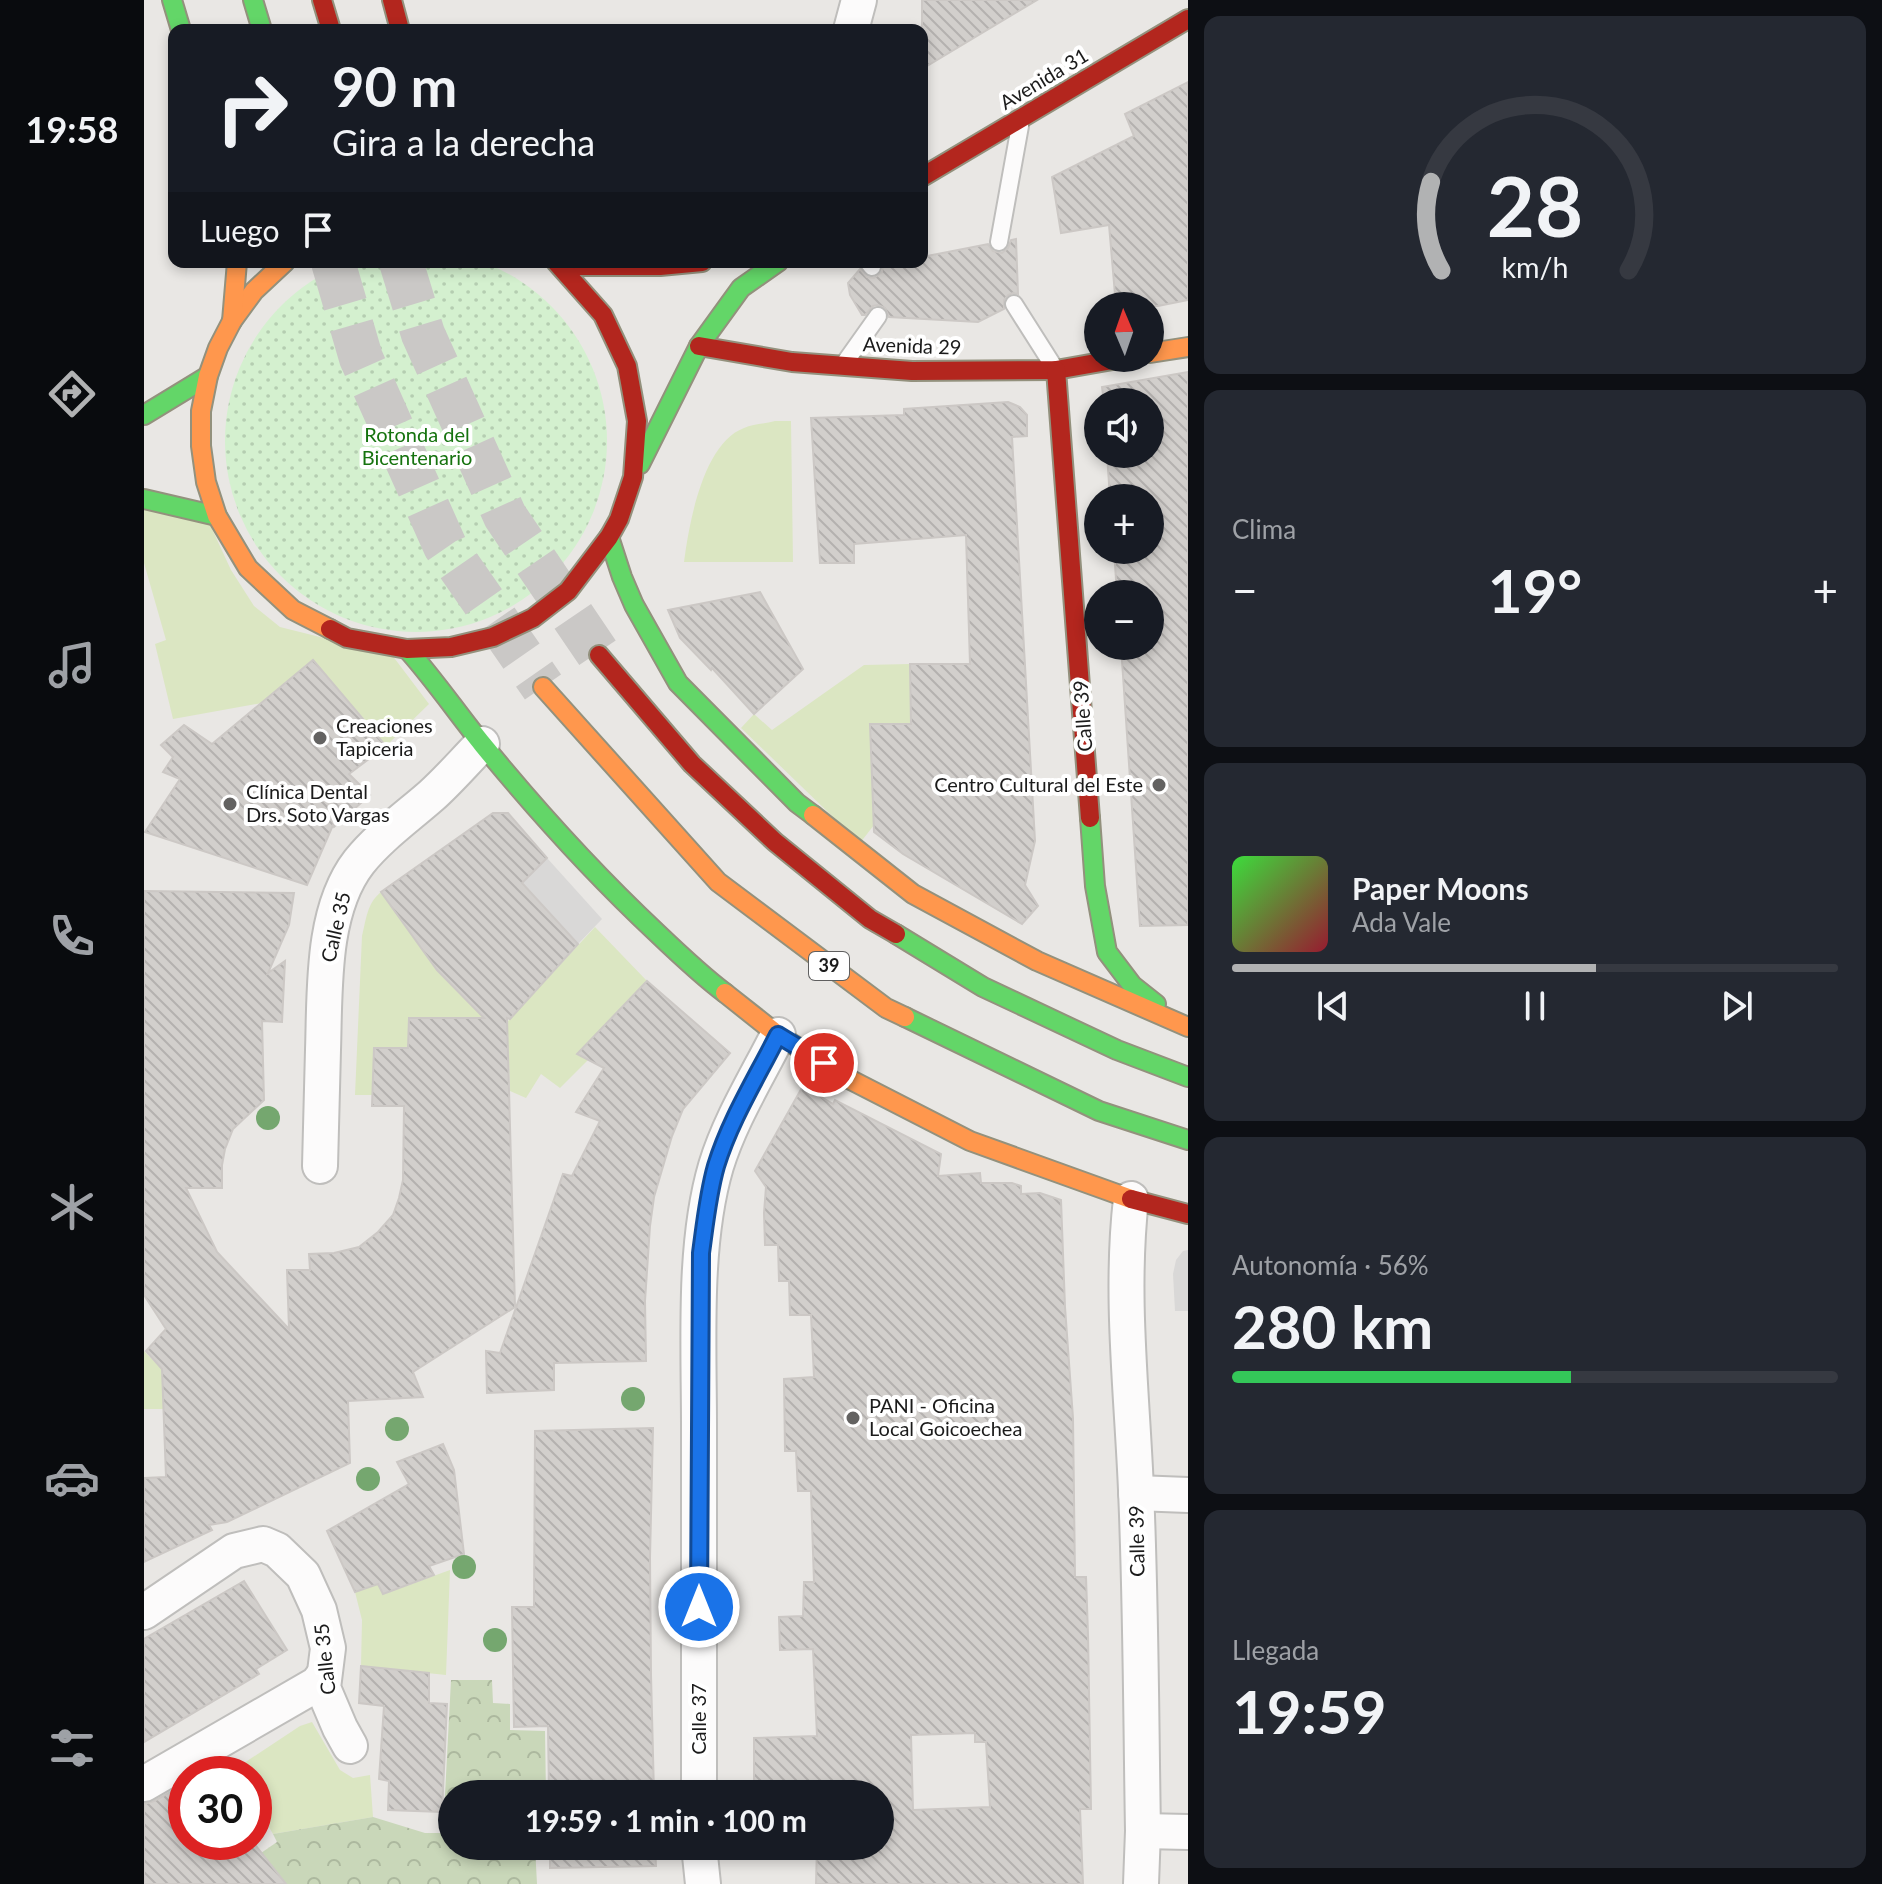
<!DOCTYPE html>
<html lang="es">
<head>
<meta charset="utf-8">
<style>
  body { margin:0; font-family:Lato,sans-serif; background:#242831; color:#f1f3f6; height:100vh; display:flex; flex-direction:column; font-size:30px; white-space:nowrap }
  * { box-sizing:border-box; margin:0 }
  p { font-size:26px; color:#9ea1a6 }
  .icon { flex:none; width:44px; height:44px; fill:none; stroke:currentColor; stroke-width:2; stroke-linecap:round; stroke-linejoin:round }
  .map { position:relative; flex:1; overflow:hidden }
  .side { display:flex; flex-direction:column; gap:16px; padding:16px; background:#0d0f14; width:694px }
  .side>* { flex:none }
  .top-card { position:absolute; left:24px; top:24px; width:760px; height:244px; border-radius:16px; box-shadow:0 4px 12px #0003; background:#171b24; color:#f1f3f6; overflow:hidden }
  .needle { width:52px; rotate:358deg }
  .fabs { position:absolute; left:940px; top:292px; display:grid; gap:16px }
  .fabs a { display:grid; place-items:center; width:80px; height:80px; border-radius:50%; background:#171b24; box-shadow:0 4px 12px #0003; font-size:40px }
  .speed { position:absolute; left:24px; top:1756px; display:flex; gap:16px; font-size:40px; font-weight:700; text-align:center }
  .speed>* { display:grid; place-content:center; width:104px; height:104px; border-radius:50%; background:#171b24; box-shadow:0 4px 12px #0003; line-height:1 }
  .speed .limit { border:12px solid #d22; background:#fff; color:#111 }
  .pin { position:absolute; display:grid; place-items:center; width:68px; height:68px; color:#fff; margin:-34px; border:4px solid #fff; border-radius:50%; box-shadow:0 2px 8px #0007 }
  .me { position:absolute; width:88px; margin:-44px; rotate:0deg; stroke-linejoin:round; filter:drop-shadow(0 0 6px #0008) }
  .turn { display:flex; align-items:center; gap:28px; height:168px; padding:0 32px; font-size:36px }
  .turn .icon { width:104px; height:104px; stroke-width:2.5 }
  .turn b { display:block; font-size:56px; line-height:68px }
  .then { display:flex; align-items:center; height:76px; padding:0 32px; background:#0003; gap:16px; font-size:30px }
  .big { font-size:60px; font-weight:700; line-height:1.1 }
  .side .tile { flex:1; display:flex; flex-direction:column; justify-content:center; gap:12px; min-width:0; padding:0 28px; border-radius:16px; background:#242831 }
  .side .dial { align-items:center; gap:0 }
  .dial svg { height:208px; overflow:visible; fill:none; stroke:#363941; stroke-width:7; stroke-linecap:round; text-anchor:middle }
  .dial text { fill:#f1f3f6; stroke:none }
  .song { display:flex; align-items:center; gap:24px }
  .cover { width:96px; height:96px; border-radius:12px; background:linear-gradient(135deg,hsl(120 70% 55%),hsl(350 70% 35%)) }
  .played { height:8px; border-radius:4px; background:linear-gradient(90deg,#b1b2b3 60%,#363941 60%) }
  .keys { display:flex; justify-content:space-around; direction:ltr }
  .heat { display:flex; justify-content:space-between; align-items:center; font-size:44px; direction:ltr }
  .charge { height:12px; border-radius:6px; background:linear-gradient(90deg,#34c759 56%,#363941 0) }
  .trip { position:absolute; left:294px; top:1780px; width:456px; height:80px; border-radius:40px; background:#171b24; box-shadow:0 4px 12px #0003; font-weight:700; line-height:80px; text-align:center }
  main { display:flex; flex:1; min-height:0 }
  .menu { display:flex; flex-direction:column; width:144px; justify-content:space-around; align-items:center; background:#090b0e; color:#9ea1a6 }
  .menu .icon { width:56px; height:56px }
  .menu .active { color:#b1b2b3 }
  .menu b { font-size:36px; color:#f1f3f6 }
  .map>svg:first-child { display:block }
  .grass { fill:#dbe6c2 }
  .forest { fill:url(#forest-crowns) }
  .park { fill:url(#park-dots) }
  .parking { fill:#d9d8d7 }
  .building { fill:url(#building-back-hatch); stroke:#ccc8c5; stroke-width:2; fill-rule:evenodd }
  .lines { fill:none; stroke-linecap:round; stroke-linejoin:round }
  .highway-tunnel { stroke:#cac8c6; stroke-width:44; stroke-dasharray:44 22; stroke-linecap:butt }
  .lane-casing { stroke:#bfbebc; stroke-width:20 }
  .street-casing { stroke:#bfbebc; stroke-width:38 }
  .fast-casing { stroke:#93917d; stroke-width:22 }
  .slow-casing { stroke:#93917d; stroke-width:22 }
  .jam-casing { stroke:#93917d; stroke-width:22 }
  .lane { stroke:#fcfbfb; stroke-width:16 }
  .street { stroke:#fcfbfb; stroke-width:34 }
  .fast { stroke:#63d668; stroke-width:18 }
  .slow { stroke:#ff974d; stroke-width:18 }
  .jam { stroke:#b3261e; stroke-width:18 }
  .tree { fill:#75a76f }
  .route-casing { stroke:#114b97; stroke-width:20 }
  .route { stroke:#1a73e8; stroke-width:14 }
  .poi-dot { fill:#636261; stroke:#fff; stroke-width:3 }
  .labels { text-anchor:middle; stroke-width:8; stroke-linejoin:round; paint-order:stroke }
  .shield { fill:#fff; stroke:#5f5f5f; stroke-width:2 }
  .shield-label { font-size:18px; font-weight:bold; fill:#1b1b1b }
  .street-label { font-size:20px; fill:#1b1b1b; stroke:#fff }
  .park-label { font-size:20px; fill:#16730f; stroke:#fff }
  .poi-label { font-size:20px; fill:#1b1b1b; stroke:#fff; text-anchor:start }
</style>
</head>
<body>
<main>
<nav class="menu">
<b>19:58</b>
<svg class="icon active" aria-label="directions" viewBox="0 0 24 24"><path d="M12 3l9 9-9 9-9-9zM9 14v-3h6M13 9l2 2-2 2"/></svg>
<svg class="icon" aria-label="music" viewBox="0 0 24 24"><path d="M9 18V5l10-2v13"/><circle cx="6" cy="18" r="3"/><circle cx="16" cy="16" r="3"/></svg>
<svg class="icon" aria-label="phone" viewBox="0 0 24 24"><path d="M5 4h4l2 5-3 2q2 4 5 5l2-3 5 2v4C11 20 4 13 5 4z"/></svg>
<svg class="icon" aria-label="climate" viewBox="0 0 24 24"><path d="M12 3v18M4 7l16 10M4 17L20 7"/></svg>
<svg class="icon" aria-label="car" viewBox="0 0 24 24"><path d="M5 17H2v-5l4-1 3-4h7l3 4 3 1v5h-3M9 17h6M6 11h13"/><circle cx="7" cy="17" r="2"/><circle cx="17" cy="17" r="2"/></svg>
<svg class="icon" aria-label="filters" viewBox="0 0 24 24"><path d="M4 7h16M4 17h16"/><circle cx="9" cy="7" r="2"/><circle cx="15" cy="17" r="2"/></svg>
</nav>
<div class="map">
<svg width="1044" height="1884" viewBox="0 0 1044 1884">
  <defs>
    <pattern id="forest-crowns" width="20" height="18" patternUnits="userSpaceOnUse" patternTransform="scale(2)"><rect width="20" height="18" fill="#c9d7b9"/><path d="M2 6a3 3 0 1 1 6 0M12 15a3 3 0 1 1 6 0" fill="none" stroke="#acb89e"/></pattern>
    <pattern id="park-dots" width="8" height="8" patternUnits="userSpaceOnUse" patternTransform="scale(2)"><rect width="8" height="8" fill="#d4f0cf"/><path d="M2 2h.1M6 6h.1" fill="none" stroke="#b5cdb1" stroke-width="1.8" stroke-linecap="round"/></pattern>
    <pattern id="building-back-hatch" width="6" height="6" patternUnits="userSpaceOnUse" patternTransform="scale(2)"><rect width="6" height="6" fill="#d2cfcc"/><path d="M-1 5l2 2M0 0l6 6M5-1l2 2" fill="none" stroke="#b4b1af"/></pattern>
  </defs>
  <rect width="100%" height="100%" fill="#e9e7e4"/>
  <g class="grass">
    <path d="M631,421H647L649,562H540C545,524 559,443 600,428C609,424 621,424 631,421Z"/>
    <polygon points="0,503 62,516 87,570 110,606 136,627 248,655 285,704 242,746 169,661 118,703 29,719 11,644 22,640 0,563"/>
    <polygon points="766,664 767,724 726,724 730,825 716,843 597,728 610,714 628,730 720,665"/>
    <path d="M237,892L293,970L340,1018H265L264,1048H230L229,1095H211L218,936C222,920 223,903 237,892Z"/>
    <polygon points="451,927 503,981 434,1054 444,1060 416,1088 397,1074 382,1098 366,1091 365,1060 355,1060 354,1032"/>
    <polygon points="0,1351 18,1369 20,1409 0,1409"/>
    <polygon points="306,1570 302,1675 217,1666 218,1620 211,1592 234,1584 240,1594"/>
    <polygon points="168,1722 196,1770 209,1778 226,1775 229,1817 129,1834 110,1801 110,1774 94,1774 91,1769 156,1726"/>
  </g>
  <polygon class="forest" points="307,1680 348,1680 349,1703 366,1704 366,1730 401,1731 402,1794 308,1794 308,1846 391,1846 393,1884 133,1884 117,1853 133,1842 129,1834 229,1817 281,1833 299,1833"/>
  <circle class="park" cx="272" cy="441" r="191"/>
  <g class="parking">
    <polygon points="403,858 458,919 434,944 378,883"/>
    <polygon points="1044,1250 1044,1311 1031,1311 1029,1274 1032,1260 1039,1251"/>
  </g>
  <g class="building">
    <polygon points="778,0 893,0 778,69"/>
    <polygon points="1044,82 1044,300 1014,306 972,306 965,225 917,233 908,177 990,136 981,114"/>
    <polygon points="872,239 874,294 869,293 864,295 860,300 860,309 834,322 745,317 741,308 734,305 729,306 721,315 718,315 706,295 704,283 716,269 723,277 730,278 738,272 739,264 751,262 778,262 778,257 844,244 849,251 858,253 864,248 867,240"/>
    <polygon points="1044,372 1044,925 996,926 977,646 1006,646 1006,594 973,594 970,550 1006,550 1006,498 966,498 963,454 1006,454 1006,402 960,402 958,387"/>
    <polygon points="864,402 876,407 883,415 883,436 868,437 891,841 881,885 894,906 878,924 759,854 730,832 726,724 767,724 766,664 826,664 822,535 710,544 710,563 676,563 667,418 760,415 760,409"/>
    <polygon points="616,592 659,669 610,714 568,668 567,670 536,638 524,610"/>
    <polygon points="169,660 242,746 205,774 226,795 190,827 189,825 163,885 1,832 36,779 19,772 29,757 17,745 40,725 68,744"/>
    <polygon points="349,813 364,813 403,858 378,883 434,944 366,1019 363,1018 371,1307 269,1372 279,1397 204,1401 206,1463 83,1522 65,1525 68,1530 0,1562 0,1478 22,1477 18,1369 2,1351 22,1329 0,1295 0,891 150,893 145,925 124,973 141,961 138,1022 118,1021 120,1100 89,1129 81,1149 78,1165 78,1188 42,1188 73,1252 145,1329 143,1270 166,1270 165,1254 190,1253 215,1247 234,1232 249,1215 255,1198 259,1180 260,1106 228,1106 230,1048 264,1048 265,1018 340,1018 293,970 237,892"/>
    <polygon points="503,981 586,1053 539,1109 528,1136 510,1197 506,1226 501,1301 502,1361 410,1363 410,1390 343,1393 342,1351 356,1353 419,1174 428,1176 456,1121 432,1112 460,1068 433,1054"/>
    <path d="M659,1086L689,1104L691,1100L797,1154L794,1176L836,1173L837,1183H868L877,1186V1194L896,1193L917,1200L921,1307L929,1418L931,1577H942L944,1634L947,1809H936L939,1884H672L673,1846H736V1794H610V1738L673,1736L669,1649L636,1650L635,1617L659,1616L660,1582H670L667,1491H654L652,1451H641L640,1379L670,1377L667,1315H646L645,1281H635L634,1245H621L620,1213L622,1187L611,1171ZM831,1733V1742H842L846,1807L769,1810L767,1735Z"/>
    <polygon points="509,1428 506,1558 507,1675 510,1794 405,1794 404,1726 370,1727 368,1607 390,1607 391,1431"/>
    <polygon points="299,1444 310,1470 320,1554 285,1566 290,1575 239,1594 234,1584 211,1592 183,1531 265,1484 253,1462"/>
    <polygon points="100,1581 143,1650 112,1669 115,1674 0,1742 0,1639"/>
    <polygon points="217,1666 285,1673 285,1703 303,1704 298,1812 244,1810 245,1781 235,1779 240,1706 215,1703"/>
    <polygon points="30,1790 42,1807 42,1842 109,1842 142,1884 0,1884 0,1804 10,1801"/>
    <polygon points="406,1846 511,1846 512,1866 406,1868"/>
  </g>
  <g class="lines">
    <g class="highway-tunnel">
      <polyline points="189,262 217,358 301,546 399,687"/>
      <polyline points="257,262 279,334 361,516 455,655"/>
    </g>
    <g class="lane-casing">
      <g id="lane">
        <polyline points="855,242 876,126"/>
        <polyline points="724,262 728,267"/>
        <polyline points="870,304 910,367"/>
        <polyline points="702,361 734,316"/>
      </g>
    </g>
    <g class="street-casing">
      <g id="street">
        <polyline points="707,30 715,0"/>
        <path d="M176,1166C177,1127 178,1089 179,1050C181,991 177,911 215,862C235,837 263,817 287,796C305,780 321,761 338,744"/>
        <path d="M987,1199C976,1295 988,1393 992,1490C997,1604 997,1717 999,1831L997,1884"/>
        <polyline points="992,1493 1044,1495"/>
        <polyline points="0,1612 90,1551 119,1544 133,1550 159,1575 175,1610 184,1648 179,1688 196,1728 206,1746"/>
        <polyline points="0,1784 173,1684 180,1675"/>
        <path d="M555,1794C555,1671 555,1548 555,1425C555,1343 549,1244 572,1166C586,1120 613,1077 634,1035"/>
        <polyline points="999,1831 1044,1832"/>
        <polyline points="555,1846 559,1884"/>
      </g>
    </g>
    <g class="fast-casing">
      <g id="fast">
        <polyline points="28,0 37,30"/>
        <polyline points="109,0 118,30"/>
        <polyline points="0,415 64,376"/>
        <polyline points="496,464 555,346 597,288 634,262"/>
        <polyline points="0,499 73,516"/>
        <polyline points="465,537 478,577 490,605 534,683 653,803 669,815"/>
        <path d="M263,649C290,679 313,713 339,745C393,811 450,874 513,933C535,954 557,975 581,993"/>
        <polyline points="946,818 951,886 963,952 988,985 1012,1004"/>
        <polyline points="752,934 839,987 973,1050 1044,1077"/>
        <polyline points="761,1017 955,1111 1044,1140"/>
      </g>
    </g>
    <g class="slow-casing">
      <g id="slow">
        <polyline points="141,262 110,291 88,321 74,348 64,376 57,411 57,446 62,482 73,516 104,568 149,610 186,629"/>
        <polyline points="88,321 93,262"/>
        <polyline points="1006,353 1044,347"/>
        <polyline points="399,687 574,882 742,1008 761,1017"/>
        <polyline points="669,815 769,894 893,961 1044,1027"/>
        <polyline points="581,993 634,1035 703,1078 826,1141 987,1199"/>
      </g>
    </g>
    <g class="jam-casing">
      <g id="jam">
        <polyline points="178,0 187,30"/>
        <polyline points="248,0 256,30"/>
        <polyline points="778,177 1044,19"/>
        <polyline points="417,266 516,266 558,262"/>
        <polyline points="555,346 648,362 768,371 912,370 980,358"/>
        <polyline points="912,370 946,818"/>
        <polyline points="186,629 203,638 263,649 307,647 349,637 389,618 424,591 465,537 475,519 489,477 493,421 483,366 459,315 412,262"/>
        <polyline points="455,655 548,764 631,842 726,919 752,934"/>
        <polyline points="987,1199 1044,1214"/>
      </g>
    </g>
    <use href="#lane" class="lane"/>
    <use href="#street" class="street"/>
    <use href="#fast" class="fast"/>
    <use href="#slow" class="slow"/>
    <use href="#jam" class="jam"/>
  </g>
  <g class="tree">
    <circle cx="124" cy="1118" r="12"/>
    <circle cx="489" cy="1399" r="12"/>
    <circle cx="253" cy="1429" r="12"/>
    <circle cx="224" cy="1479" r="12"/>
    <circle cx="320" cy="1567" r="12"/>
    <circle cx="351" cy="1640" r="12"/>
  </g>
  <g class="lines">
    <g class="route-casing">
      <path id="route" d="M555,1607L557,1253C561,1224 564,1194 572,1166C586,1120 613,1077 634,1035L680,1063"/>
    </g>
    <use href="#route" class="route"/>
  </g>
  <g class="poi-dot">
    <circle cx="176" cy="738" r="8"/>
    <circle cx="1015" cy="785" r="8"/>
    <circle cx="86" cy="804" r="8"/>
    <circle cx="709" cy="1418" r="8"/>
  </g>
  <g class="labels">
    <rect class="shield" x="665" y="952" width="40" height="28" rx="6"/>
    <g class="shield-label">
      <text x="685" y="972">39</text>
    </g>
    <g class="street-label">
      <text transform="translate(900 79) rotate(-31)" y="7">Avenida 31</text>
      <text transform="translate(768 346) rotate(2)" y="7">Avenida 29</text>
      <text transform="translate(939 716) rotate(-94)" y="7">Calle 39</text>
      <text transform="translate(192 927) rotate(-77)" y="7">Calle 35</text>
      <text transform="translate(993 1541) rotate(-91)" y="7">Calle 39</text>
      <text transform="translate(181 1659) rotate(-96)" y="7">Calle 35</text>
      <text transform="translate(555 1719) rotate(-90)" y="7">Calle 37</text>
    </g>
    <g class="park-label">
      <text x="273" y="442">Rotonda del<tspan x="273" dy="23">Bicentenario</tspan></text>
    </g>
    <g class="poi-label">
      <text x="192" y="733">Creaciones<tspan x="192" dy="23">Tapiceria</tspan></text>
      <text x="999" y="792" text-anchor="end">Centro Cultural del Este</text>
      <text x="102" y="799">Clínica Dental<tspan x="102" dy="23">Drs. Soto Vargas</tspan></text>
      <text x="725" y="1413">PANI - Oficina<tspan x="725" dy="23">Local Goicoechea</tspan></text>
    </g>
  </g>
</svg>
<div class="fabs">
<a><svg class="needle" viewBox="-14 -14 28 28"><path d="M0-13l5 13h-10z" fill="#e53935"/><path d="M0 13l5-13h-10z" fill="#9ea1a6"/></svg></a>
<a><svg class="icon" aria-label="sound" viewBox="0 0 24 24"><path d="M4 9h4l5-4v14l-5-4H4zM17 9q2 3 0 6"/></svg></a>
<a>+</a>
<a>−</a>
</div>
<div class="speed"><div class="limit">30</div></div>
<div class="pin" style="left:680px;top:1063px;background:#d93025"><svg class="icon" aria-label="arrive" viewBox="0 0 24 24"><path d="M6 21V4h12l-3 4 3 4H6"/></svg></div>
<svg class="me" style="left:555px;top:1607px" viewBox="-20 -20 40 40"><circle r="17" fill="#1a73e8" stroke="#fff" stroke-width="3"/><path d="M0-11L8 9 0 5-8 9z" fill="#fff"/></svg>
<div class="trip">19:59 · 1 min · 100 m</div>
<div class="top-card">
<div class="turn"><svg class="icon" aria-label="right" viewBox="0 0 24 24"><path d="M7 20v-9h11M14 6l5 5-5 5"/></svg><div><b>90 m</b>Gira a la derecha</div></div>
<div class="then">Luego<svg class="icon" aria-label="arrive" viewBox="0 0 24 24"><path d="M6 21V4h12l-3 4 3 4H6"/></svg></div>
</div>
</div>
<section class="side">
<div class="tile dial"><svg viewBox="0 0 100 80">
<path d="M14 69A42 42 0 1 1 86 69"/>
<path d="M14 69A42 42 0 0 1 10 35" stroke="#b1b2b3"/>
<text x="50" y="56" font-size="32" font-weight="700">28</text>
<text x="50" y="72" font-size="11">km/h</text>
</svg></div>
<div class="tile"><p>Clima</p>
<div class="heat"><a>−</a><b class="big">19°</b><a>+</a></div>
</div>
<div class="tile">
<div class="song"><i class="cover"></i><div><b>Paper Moons</b><p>Ada Vale</p></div></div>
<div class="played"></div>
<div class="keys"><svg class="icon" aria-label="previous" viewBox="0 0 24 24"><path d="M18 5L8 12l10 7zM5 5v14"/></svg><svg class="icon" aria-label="pause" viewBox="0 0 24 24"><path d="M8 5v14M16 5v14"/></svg><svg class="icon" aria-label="next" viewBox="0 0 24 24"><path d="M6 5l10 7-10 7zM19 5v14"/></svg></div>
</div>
<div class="tile"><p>Autonomía · 56%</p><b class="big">280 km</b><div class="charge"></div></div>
<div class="tile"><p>Llegada</p><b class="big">19:59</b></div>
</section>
</main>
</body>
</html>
